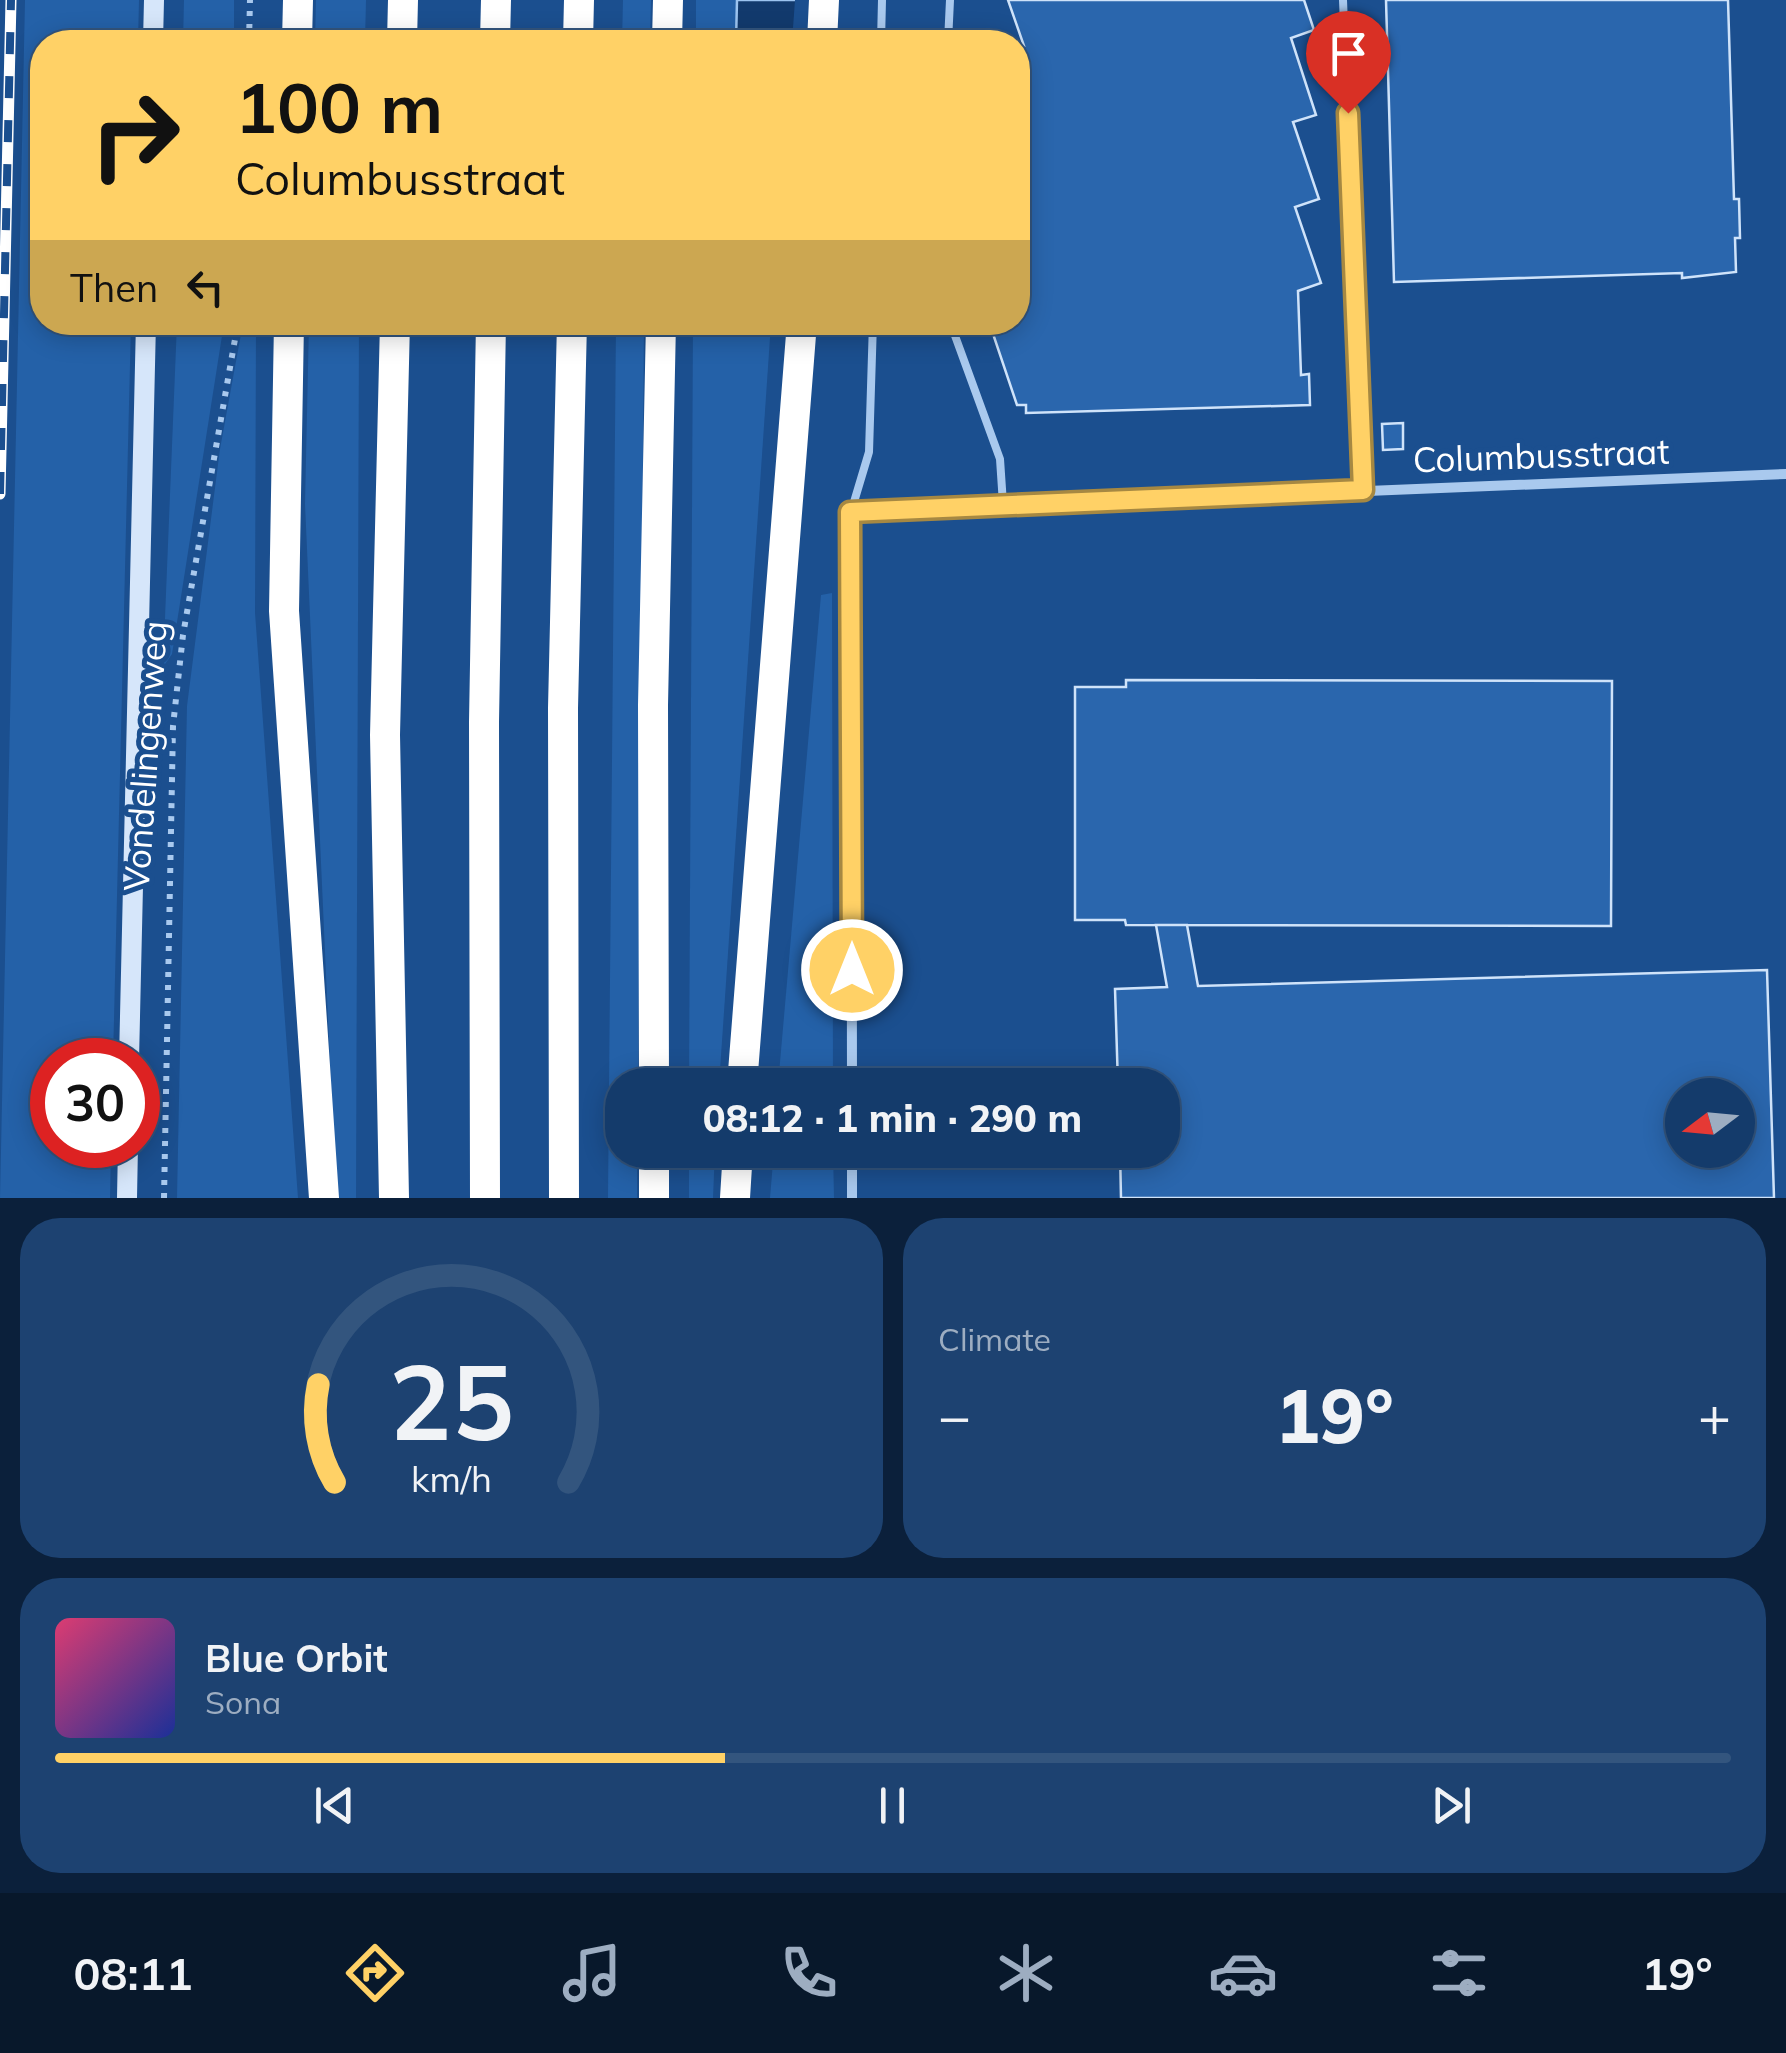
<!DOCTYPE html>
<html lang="en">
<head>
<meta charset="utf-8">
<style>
  body { margin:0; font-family:Mulish,sans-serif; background:#1d4271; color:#f1f3f6; height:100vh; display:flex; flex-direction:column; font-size:38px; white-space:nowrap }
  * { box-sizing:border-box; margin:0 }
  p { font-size:32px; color:#9dadc1 }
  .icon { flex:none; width:55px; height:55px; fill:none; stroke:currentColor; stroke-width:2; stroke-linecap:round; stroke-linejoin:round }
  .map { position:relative; height:1198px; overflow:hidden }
  .panel { display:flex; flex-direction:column; gap:20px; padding:20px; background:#0b203b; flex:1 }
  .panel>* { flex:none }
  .top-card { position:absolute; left:30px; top:30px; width:1000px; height:305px; border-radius:40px; box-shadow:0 5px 25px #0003,0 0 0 2px #33557e; background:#ffd166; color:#111; overflow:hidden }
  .needle { width:65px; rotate:254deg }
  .buttons { position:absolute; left:1665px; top:1078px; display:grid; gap:20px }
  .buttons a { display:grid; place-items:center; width:90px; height:90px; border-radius:50%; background:#143b6b; box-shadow:0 5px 25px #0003,0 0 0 2px #33557e; font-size:50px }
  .speed { position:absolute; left:30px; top:1038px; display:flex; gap:20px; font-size:50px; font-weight:700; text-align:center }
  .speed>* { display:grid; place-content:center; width:130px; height:130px; border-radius:50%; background:#143b6b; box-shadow:0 5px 25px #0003,0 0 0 2px #33557e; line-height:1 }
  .speed .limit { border:15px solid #d22; background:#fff; color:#111 }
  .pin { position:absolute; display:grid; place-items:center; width:85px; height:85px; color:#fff; margin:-102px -42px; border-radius:50% 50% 50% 0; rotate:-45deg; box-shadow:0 0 10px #0007 }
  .pin .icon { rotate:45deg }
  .me { position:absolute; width:110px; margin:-55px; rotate:0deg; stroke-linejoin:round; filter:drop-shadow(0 0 8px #0008) }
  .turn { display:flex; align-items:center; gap:35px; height:210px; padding:0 40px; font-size:45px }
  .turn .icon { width:130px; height:130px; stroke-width:2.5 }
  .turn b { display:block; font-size:70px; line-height:85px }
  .then { display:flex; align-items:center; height:95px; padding:0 40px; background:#0003; gap:20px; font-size:38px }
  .big { font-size:75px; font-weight:800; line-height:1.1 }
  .panel .tile { flex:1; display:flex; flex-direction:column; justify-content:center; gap:15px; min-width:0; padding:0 35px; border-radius:40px; background:#1d4271 }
  .panel .dial { align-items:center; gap:0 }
  .dial svg { height:260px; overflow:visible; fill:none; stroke:#33557e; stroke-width:7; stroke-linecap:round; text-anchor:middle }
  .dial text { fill:#f1f3f6; stroke:none }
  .song { display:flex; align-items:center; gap:30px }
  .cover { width:120px; height:120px; border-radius:15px; background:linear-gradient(135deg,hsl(340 70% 55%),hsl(230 70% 35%)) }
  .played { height:10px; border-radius:5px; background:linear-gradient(90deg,#ffd166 40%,#33557e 40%) }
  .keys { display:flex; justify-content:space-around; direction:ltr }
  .heat { display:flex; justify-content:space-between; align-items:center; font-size:55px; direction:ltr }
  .panel .tiles { flex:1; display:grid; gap:20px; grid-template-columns:1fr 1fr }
  .tile:last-child { grid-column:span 2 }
  .trip { position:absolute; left:605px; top:1068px; width:575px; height:100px; border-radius:40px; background:#143b6b; box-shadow:0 5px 25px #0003,0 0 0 2px #33557e; font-weight:800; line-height:100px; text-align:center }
  .tabs { display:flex; height:160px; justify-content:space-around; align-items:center; background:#08182b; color:#9dadc1 }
  .tabs .icon { width:70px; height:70px }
  .tabs .selected { color:#ffd166 }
  .tabs b { font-size:45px; color:#f1f3f6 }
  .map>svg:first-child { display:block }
  .green { fill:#2461a8 }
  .water { fill:#123a6d; stroke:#9cc4f0; stroke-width:2.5 }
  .pier { fill:#1b4f8f }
  .building { fill:#2a66ad; stroke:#cfe3fa; stroke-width:2.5; fill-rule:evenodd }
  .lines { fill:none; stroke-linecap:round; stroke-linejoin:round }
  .path { stroke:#a9c9ee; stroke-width:6; stroke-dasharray:5 8; stroke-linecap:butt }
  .service { stroke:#a9c9ee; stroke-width:8 }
  .minor { stroke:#a9c9ee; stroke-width:10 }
  .secondary { stroke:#d6e6fa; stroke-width:20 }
  .motorway { stroke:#fff; stroke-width:30 }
  .rail-casing { stroke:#fff; stroke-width:11 }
  .rail { stroke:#1b4f8f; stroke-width:8; stroke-dasharray:22; stroke-linecap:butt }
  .route-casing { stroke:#a68842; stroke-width:25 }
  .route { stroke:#ffd166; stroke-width:18 }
  .labels { text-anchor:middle; stroke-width:10; stroke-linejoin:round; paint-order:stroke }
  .street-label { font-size:35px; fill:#fff; stroke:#1b4f8f }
</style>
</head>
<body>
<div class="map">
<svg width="1786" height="1198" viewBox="0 0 1786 1198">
  <rect width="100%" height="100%" fill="#1b4f8f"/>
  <g class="green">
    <polygon points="25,0 139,0 138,42 42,42 42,322 131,323 113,1060 52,1060 52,1145 111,1145 110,1198 0,1198"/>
    <polygon points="184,0 234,0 234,42 183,42"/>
    <polygon points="316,0 366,0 365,42 315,42"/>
    <polygon points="623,0 651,0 650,42 622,42"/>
    <polygon points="696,0 737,0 736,42 696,42"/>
    <polygon points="644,322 638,1085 622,1085 622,1150 637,1150 637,1198 608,1198 616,323"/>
    <polygon points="177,323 224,323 172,654 163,667"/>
    <polygon points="243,323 256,323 255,613 298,1198 177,1198 187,706 220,449"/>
    <polygon points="309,323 359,323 356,1198 336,1198 305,504"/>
    <polygon points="693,323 771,323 719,1085 689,1085"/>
    <polygon points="832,593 833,1085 778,1085 821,595"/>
    <polygon points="689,1150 715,1150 713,1198 689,1198"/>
    <polygon points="774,1150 833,1150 834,1198 770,1198"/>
  </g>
  <polygon class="water" points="737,0 803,0 802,42 736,42"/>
  <polygon class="pier" points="795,0 808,0 807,42 792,42"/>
  <g class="building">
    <polygon points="1008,0 1304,0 1314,30 1291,38 1316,115 1293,122 1319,199 1295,207 1321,283 1298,291 1301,375 1309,374 1310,405 1026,413 1026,405 1017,405 989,322 1018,322 1018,131 1026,130 1018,105 1018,48 1024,46"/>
    <polygon points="1386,0 1728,0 1734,199 1739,199 1740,238 1735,238 1736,272 1682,278 1682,273 1394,282"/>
    <polygon points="1403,423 1403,449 1383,450 1382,424"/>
    <polygon points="1126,680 1612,681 1611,926 1126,925 1125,920 1075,920 1075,687 1126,687"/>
    <path d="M1156,925H1187L1198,986L1767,970L1774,1198H1121L1120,1150H1162V1085H1118L1115,989L1167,987ZM1682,1095H1738V1150H1682Z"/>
  </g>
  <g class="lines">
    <g class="path">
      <polyline points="249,42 250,0"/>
      <polyline points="164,1198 173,726 183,635 238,322"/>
    </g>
    <g class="service">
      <polyline points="1343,0 1363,490"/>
      <polyline points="881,42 882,0"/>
      <polyline points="948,42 950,0"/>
      <polyline points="950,322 1000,459 1003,504"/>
      <polyline points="851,512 869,452 873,322"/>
    </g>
    <g class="minor">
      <polyline points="852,1085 851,512 1786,474"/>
      <polyline points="852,1150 852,1198"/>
    </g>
    <g class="secondary">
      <polyline points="153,42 154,0"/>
      <polyline points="129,1060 146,322"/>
      <polyline points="127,1198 128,1145"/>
    </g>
    <g class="motorway">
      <polyline points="297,42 298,0"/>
      <polyline points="402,42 403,0"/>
      <polyline points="495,42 496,0"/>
      <polyline points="578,42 579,0"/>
      <polyline points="667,42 668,0"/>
      <polyline points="822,42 824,0"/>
      <polyline points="289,322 284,611 324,1198"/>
      <polyline points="654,1085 653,705 661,322"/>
      <polyline points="742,1085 802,322"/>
      <polyline points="654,1150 654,1198"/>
      <polyline points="394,1198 385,735 395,322"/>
      <polyline points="485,1198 484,722 491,322"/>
      <polyline points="564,1198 563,708 572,322"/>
      <polyline points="735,1198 738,1150"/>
    </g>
    <g class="rail-casing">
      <polyline id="rail" points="0,494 11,0"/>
    </g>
    <use href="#rail" class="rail"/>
  </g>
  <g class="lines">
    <g class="route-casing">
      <polyline id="route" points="852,970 850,512 1363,490 1348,113"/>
    </g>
    <use href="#route" class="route"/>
  </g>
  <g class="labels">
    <g class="street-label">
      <text transform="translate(1541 456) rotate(-2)" y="12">Columbusstraat</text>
      <text transform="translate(146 756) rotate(-86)" y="12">Vondelingenweg</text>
    </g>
  </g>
</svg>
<div class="buttons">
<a><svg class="needle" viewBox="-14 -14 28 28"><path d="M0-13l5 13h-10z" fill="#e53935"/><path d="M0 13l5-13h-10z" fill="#9dadc1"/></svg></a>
</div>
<div class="speed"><div class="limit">30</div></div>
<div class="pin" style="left:1348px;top:113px;background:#d93025"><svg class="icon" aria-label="arrive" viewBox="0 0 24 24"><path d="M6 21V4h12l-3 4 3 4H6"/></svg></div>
<svg class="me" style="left:852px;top:970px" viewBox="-20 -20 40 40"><circle r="17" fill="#ffd166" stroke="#fff" stroke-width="3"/><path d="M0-11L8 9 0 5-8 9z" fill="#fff"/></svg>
<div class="trip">08:12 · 1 min · 290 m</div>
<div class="top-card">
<div class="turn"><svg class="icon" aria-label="right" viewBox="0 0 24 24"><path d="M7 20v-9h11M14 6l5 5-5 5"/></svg><div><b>100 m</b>Columbusstraat</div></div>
<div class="then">Then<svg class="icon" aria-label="left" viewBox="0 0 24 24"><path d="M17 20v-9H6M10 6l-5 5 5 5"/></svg></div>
</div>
</div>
<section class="panel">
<div class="tiles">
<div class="tile dial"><svg viewBox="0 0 100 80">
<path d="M14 69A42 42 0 1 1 86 69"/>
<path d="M14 69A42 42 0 0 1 9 39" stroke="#ffd166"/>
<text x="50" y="56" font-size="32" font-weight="700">25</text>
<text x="50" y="72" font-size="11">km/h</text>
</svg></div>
<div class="tile"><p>Climate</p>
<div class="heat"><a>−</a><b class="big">19°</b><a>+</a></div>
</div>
<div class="tile">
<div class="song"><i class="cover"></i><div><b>Blue Orbit</b><p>Sona</p></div></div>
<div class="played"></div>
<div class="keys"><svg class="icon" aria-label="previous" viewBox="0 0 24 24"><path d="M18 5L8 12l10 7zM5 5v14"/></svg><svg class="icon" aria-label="pause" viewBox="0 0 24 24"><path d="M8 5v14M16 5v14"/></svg><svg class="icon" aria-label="next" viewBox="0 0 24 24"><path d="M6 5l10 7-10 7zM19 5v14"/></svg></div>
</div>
</div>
</section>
<nav class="tabs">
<b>08:11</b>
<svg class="icon selected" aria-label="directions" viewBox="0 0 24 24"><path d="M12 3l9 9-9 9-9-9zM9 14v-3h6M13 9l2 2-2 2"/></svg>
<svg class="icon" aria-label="music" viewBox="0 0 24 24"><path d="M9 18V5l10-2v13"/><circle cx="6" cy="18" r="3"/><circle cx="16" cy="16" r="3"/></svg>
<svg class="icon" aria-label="phone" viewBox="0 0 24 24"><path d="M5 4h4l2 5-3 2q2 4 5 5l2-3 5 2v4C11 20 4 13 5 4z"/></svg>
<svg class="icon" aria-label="climate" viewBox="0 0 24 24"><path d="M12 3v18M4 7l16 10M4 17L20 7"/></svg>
<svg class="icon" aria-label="car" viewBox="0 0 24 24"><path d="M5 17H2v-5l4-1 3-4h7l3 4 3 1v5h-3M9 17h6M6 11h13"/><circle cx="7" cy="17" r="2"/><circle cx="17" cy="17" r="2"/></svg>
<svg class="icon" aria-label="filters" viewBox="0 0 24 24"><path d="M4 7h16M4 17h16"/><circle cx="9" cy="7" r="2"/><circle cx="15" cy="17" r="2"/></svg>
<b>19°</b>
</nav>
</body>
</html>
